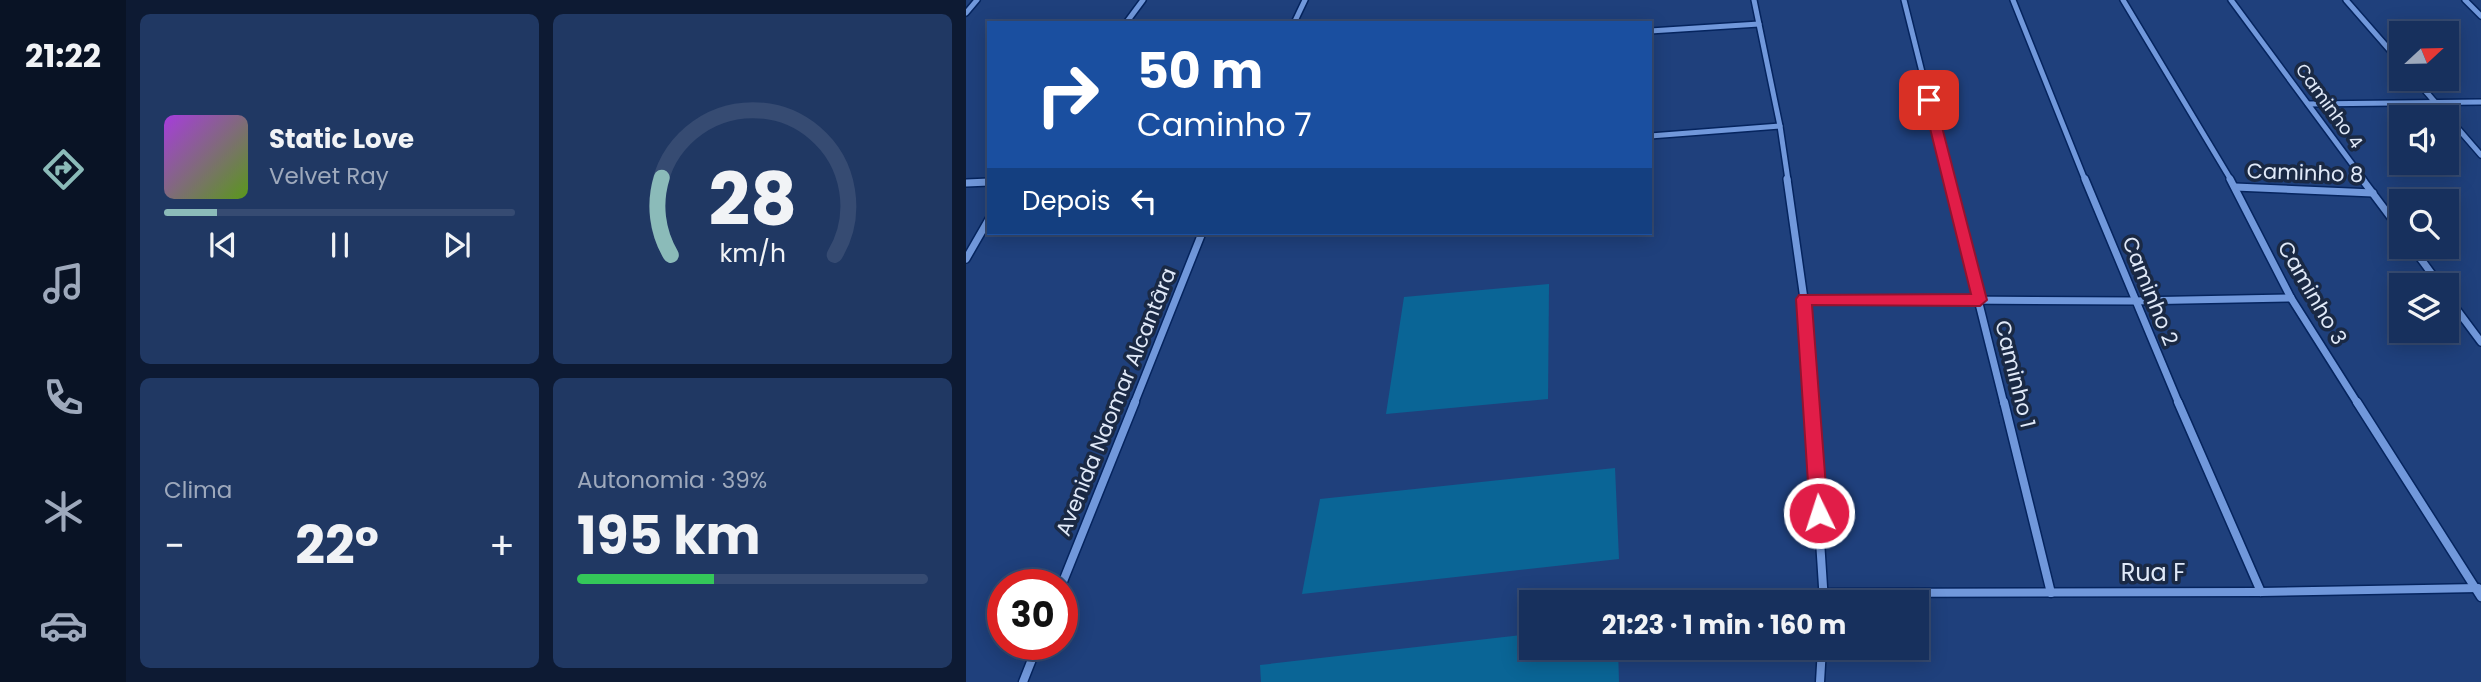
<!DOCTYPE html>
<html lang="pt">
<head>
<meta charset="utf-8">
<style>
  body { margin:0; font-family:Poppins,sans-serif; background:#203863; color:#f1f3f6; height:100vh; display:flex; flex-direction:column; font-size:26px; white-space:nowrap }
  * { box-sizing:border-box; margin:0 }
  p { font-size:23px; color:#9ea9bc }
  .icon { flex:none; width:38px; height:38px; fill:none; stroke:currentColor; stroke-width:2; stroke-linecap:round; stroke-linejoin:round }
  .map { position:relative; flex:1; overflow:hidden }
  .side { display:flex; flex-direction:column; gap:14px; padding:14px; background:#0d1a33; width:840px }
  .side>* { flex:none }
  .banner { position:absolute; left:21px; top:21px; width:665px; height:214px; border-radius:0px; box-shadow:0 4px 18px #0003,0 0 0 2px #364b72; background:#1a4fa0; color:#fff; overflow:hidden }
  .needle { width:46px; rotate:68deg }
  .tools { position:absolute; left:1423px; top:21px; display:grid; gap:14px }
  .tools a { display:grid; place-items:center; width:70px; height:70px; border-radius:0px; background:#17305d; box-shadow:0 4px 18px #0003,0 0 0 2px #364b72; font-size:35px }
  .speed { position:absolute; left:21px; top:569px; display:flex; gap:14px; font-size:35px; font-weight:700; text-align:center }
  .speed>* { display:grid; place-content:center; width:91px; height:91px; border-radius:50%; background:#17305d; box-shadow:0 4px 18px #0003,0 0 0 2px #364b72; line-height:1 }
  .speed .limit { border:10px solid #d22; background:#fff; color:#111 }
  .pin { position:absolute; display:grid; place-items:center; width:60px; height:60px; color:#fff; margin:-30px; border-radius:14px; box-shadow:0 4px 10px #0006 }
  .me { position:absolute; width:77px; margin:-38px; rotate:356deg; stroke-linejoin:round; filter:drop-shadow(0 0 5px #0008) }
  .turn { display:flex; align-items:center; gap:24px; height:147px; padding:0 35px; font-size:32px }
  .turn .icon { width:91px; height:91px; stroke-width:2.5 }
  .turn b { display:block; font-size:49px; line-height:60px }
  .then { display:flex; align-items:center; height:66px; padding:0 35px; background:#0003; gap:14px; font-size:26px }
  .big { font-size:52px; font-weight:700; line-height:1.1 }
  .side .tile { flex:1; display:flex; flex-direction:column; justify-content:center; gap:10px; min-width:0; padding:0 24px; border-radius:10px; background:#203863 }
  .side .dial { align-items:center; gap:0 }
  .dial svg { height:182px; overflow:visible; fill:none; stroke:#364b72; stroke-width:7; stroke-linecap:round; text-anchor:middle }
  .dial text { fill:#f1f3f6; stroke:none }
  .song { display:flex; align-items:center; gap:21px }
  .cover { width:84px; height:84px; border-radius:10px; background:linear-gradient(135deg,hsl(280 70% 55%),hsl(90 70% 35%)) }
  .played { height:7px; border-radius:4px; background:linear-gradient(90deg,#8bbbb9 15%,#364b72 15%) }
  .keys { display:flex; justify-content:space-around; direction:ltr }
  .heat { display:flex; justify-content:space-between; align-items:center; font-size:38px; direction:ltr }
  .charge { height:10px; border-radius:5px; background:linear-gradient(90deg,#34c759 39%,#364b72 0) }
  .side .tiles { flex:1; display:grid; gap:14px; grid-template-columns:repeat(2,1fr) }
  .trip { position:absolute; left:553px; top:590px; width:410px; height:70px; border-radius:0px; background:#17305d; box-shadow:0 4px 18px #0003,0 0 0 2px #364b72; font-weight:700; line-height:70px; text-align:center }
  main { display:flex; flex:1; min-height:0 }
  .menu { display:flex; flex-direction:column; width:126px; justify-content:space-around; align-items:center; background:#091325; color:#9ea9bc }
  .menu .icon { width:49px; height:49px }
  .menu .active { color:#8bbbb9 }
  .menu b { font-size:32px; color:#f1f3f6 }
  .map>svg:first-child { display:block }
  .building { fill:#0a6596 }
  .lines { fill:none; stroke-linecap:round; stroke-linejoin:round }
  .minor-far2-casing { stroke:#05245e; stroke-width:8 }
  .minor-far1-casing { stroke:#05245e; stroke-width:10 }
  .minor-casing { stroke:#05245e; stroke-width:11 }
  .minor-far2 { stroke:#7198db; stroke-width:5 }
  .minor-far1 { stroke:#7198db; stroke-width:7 }
  .minor { stroke:#7198db; stroke-width:8 }
  .route { fill:#e11d48; stroke:#92132f; stroke-width:2 }
  .labels { text-anchor:middle; stroke-width:7; stroke-linejoin:round; paint-order:stroke }
  .far-street-label { font-size:18px; fill:#e0e9f8; stroke:#1a2944 }
  .street-label { font-size:21px; fill:#e0e9f8; stroke:#1a2944 }
  .near-street-label { font-size:24px; fill:#e0e9f8; stroke:#1a2944 }
</style>
</head>
<body>
<main>
<nav class="menu">
<b>21:22</b>
<svg class="icon active" aria-label="directions" viewBox="0 0 24 24"><path d="M12 3l9 9-9 9-9-9zM9 14v-3h6M13 9l2 2-2 2"/></svg>
<svg class="icon" aria-label="music" viewBox="0 0 24 24"><path d="M9 18V5l10-2v13"/><circle cx="6" cy="18" r="3"/><circle cx="16" cy="16" r="3"/></svg>
<svg class="icon" aria-label="phone" viewBox="0 0 24 24"><path d="M5 4h4l2 5-3 2q2 4 5 5l2-3 5 2v4C11 20 4 13 5 4z"/></svg>
<svg class="icon" aria-label="climate" viewBox="0 0 24 24"><path d="M12 3v18M4 7l16 10M4 17L20 7"/></svg>
<svg class="icon" aria-label="car" viewBox="0 0 24 24"><path d="M5 17H2v-5l4-1 3-4h7l3 4 3 1v5h-3M9 17h6M6 11h13"/><circle cx="7" cy="17" r="2"/><circle cx="17" cy="17" r="2"/></svg>
</nav>
<section class="side">
<div class="tiles">
<div class="tile">
<div class="song"><i class="cover"></i><div><b>Static Love</b><p>Velvet Ray</p></div></div>
<div class="played"></div>
<div class="keys"><svg class="icon" aria-label="previous" viewBox="0 0 24 24"><path d="M18 5L8 12l10 7zM5 5v14"/></svg><svg class="icon" aria-label="pause" viewBox="0 0 24 24"><path d="M8 5v14M16 5v14"/></svg><svg class="icon" aria-label="next" viewBox="0 0 24 24"><path d="M6 5l10 7-10 7zM19 5v14"/></svg></div>
</div>
<div class="tile dial"><svg viewBox="0 0 100 80">
<path d="M14 69A42 42 0 1 1 86 69"/>
<path d="M14 69A42 42 0 0 1 10 35" stroke="#8bbbb9"/>
<text x="50" y="56" font-size="32" font-weight="700">28</text>
<text x="50" y="72" font-size="11">km/h</text>
</svg></div>
<div class="tile"><p>Clima</p>
<div class="heat"><a>−</a><b class="big">22°</b><a>+</a></div>
</div>
<div class="tile"><p>Autonomia · 39%</p><b class="big">195 km</b><div class="charge"></div></div>
</div>
</section>
<div class="map">
<svg width="1515" height="682" viewBox="0 0 1515 682">
  <rect width="100%" height="100%" fill="#1f407c"/>
  <g class="building">
    <polygon points="583,284 582,399 420,414 438,297"/>
    <polygon points="649,468 653,559 336,594 354,499"/>
    <polygon points="565,634 565,648 652,648 653,682 295,682 294,665"/>
  </g>
  <g class="lines">
    <g class="minor-far2-casing">
      <g id="minor-far2">
        <polyline points="788,0 814,126 822,180"/>
        <polyline points="938,0 983,180"/>
        <polyline points="1047,0 1119,180"/>
        <polyline points="1157,0 1265,180"/>
        <polyline points="1265,0 1398,180"/>
        <polyline points="1380,0 1435,63"/>
        <polyline points="1499,0 1515,16"/>
        <polyline points="0,13 11,0"/>
        <polyline points="160,23 177,0"/>
        <polyline points="328,23 339,0"/>
        <polyline points="684,31 793,24"/>
        <polyline points="1449,79 1515,155"/>
        <polyline points="1342,104 1515,102"/>
        <polyline points="684,136 814,126"/>
      </g>
    </g>
    <g class="minor-far1-casing">
      <g id="minor-far1">
        <polyline points="821,179 838,299 845,404"/>
        <polyline points="982,179 1038,404"/>
        <polyline points="1119,179 1213,404"/>
        <polyline points="1264,179 1325,298 1392,404"/>
        <polyline points="1396,179 1435,231"/>
        <polyline points="0,183 23,182"/>
        <polyline points="1269,187 1407,193"/>
        <polyline points="1446,247 1474,285"/>
        <polyline points="0,259 23,219"/>
        <polyline points="1480,295 1515,342"/>
        <polyline points="838,299 1168,301 1325,298"/>
        <polyline points="168,404 236,233"/>
      </g>
    </g>
    <g class="minor-casing">
      <g id="minor">
        <polyline points="845,402 858,602"/>
        <polyline points="1038,402 1085,593"/>
        <polyline points="1212,402 1295,592"/>
        <polyline points="1391,402 1515,597"/>
        <polyline points="96,584 169,402"/>
        <polyline points="858,593 1295,592 1512,588"/>
        <polyline points="57,682 72,644"/>
        <polyline points="854,682 856,648"/>
      </g>
    </g>
    <use href="#minor-far2" class="minor-far2"/>
    <use href="#minor-far1" class="minor-far1"/>
    <use href="#minor" class="minor"/>
  </g>
  <polygon class="route" points="963,96 969,100 1021,300 1014,306 846,305 862,513 859,519 853,522 846,519 844,513 830,299 833,295 1005,294 957,100"/>
  <g class="labels">
    <g class="far-street-label">
      <text transform="translate(1363 106) rotate(54)" y="6">Caminho 4</text>
    </g>
    <g class="street-label">
      <text transform="translate(1339 173) rotate(2)" y="7">Caminho 8</text>
      <text transform="translate(1184 291) rotate(68)" y="7">Caminho 2</text>
      <text transform="translate(1346 293) rotate(60)" y="7">Caminho 3</text>
      <text transform="translate(1049 374) rotate(76)" y="7">Caminho 1</text>
      <text transform="translate(150 402) rotate(-68)" y="7">Avenida Naomar Alcantâra</text>
    </g>
    <g class="near-street-label">
      <text x="1187" y="581">Rua F</text>
    </g>
  </g>
</svg>
<div class="tools">
<a><svg class="needle" viewBox="-14 -14 28 28"><path d="M0-13l5 13h-10z" fill="#e53935"/><path d="M0 13l5-13h-10z" fill="#9ea9bc"/></svg></a>
<a><svg class="icon" aria-label="sound" viewBox="0 0 24 24"><path d="M4 9h4l5-4v14l-5-4H4zM17 9q2 3 0 6"/></svg></a>
<a><svg class="icon" aria-label="search" viewBox="0 0 24 24"><circle cx="10" cy="10" r="6"/><path d="M15 15l6 6"/></svg></a>
<a><svg class="icon" aria-label="layers" viewBox="0 0 24 24"><path d="M12 4l9 5-9 5-9-5zM3 14l9 5 9-5"/></svg></a>
</div>
<div class="speed"><div class="limit">30</div></div>
<div class="pin" style="left:963px;top:100px;background:#d93025"><svg class="icon" aria-label="arrive" viewBox="0 0 24 24"><path d="M6 21V4h12l-3 4 3 4H6"/></svg></div>
<svg class="me" style="left:853px;top:513px" viewBox="-20 -20 40 40"><circle r="17" fill="#e11d48" stroke="#fff" stroke-width="3"/><path d="M0-11L8 9 0 5-8 9z" fill="#fff"/></svg>
<div class="trip">21:23 · 1 min · 160 m</div>
<div class="banner">
<div class="turn"><svg class="icon" aria-label="right" viewBox="0 0 24 24"><path d="M7 20v-9h11M14 6l5 5-5 5"/></svg><div><b>50 m</b>Caminho 7</div></div>
<div class="then">Depois<svg class="icon" aria-label="left" viewBox="0 0 24 24"><path d="M17 20v-9H6M10 6l-5 5 5 5"/></svg></div>
</div>
</div>
</main>
</body>
</html>
